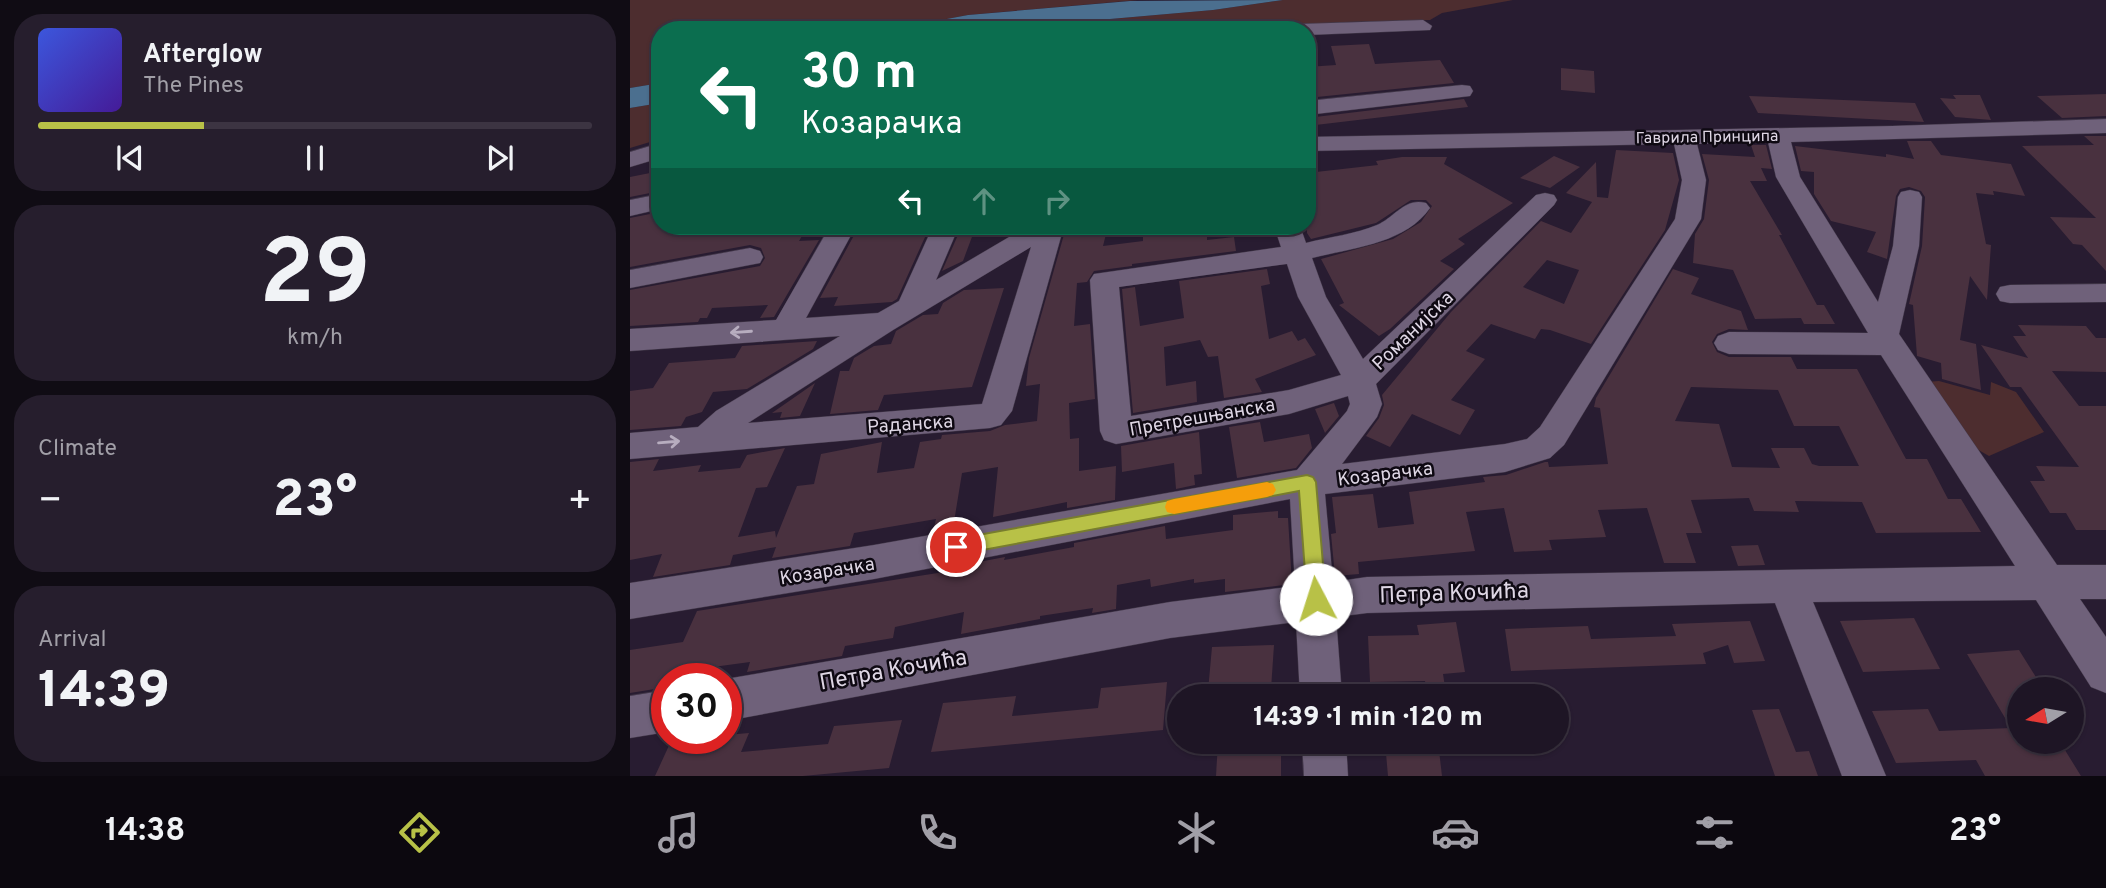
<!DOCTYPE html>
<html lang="en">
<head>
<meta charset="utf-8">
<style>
  body { margin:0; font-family:Overpass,sans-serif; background:#261e2d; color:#f1f3f6; height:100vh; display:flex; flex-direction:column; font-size:26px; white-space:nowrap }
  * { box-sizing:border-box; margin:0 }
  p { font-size:23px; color:#a19fa7 }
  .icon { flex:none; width:38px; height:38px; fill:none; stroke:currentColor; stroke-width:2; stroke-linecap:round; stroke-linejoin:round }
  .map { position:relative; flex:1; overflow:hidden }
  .drawer { display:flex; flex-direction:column; gap:14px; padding:14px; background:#100c14; width:630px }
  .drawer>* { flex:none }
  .banner { position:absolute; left:21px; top:21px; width:665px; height:214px; border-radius:28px; box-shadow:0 2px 5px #0004,0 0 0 2px #3c3442; background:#0b6e4f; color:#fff; overflow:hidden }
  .needle { width:46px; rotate:259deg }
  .tools { position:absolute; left:1377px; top:677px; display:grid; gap:14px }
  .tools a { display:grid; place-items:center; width:77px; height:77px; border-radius:50%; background:#1e1525; box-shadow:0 2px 5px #0004,0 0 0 2px #3c3442; font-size:35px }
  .speed { position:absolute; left:21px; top:663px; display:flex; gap:14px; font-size:35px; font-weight:700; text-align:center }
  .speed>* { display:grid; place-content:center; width:91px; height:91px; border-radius:50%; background:#1e1525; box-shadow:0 2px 5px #0004,0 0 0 2px #3c3442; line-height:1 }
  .speed .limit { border:10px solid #d22; background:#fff; color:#111 }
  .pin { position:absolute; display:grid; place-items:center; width:60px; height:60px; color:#fff; margin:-30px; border:4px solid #fff; border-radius:50%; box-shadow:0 2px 7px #0007 }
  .me { position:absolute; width:77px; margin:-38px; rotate:355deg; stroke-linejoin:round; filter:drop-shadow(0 0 5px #0008) }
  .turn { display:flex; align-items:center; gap:24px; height:147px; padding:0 35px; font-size:32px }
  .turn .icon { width:91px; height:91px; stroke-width:2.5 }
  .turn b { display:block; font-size:49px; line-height:60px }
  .lanes { display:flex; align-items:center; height:66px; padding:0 35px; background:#0003; justify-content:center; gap:35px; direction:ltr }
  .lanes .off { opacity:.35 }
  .big { font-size:52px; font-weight:800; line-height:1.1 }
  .drawer .card { flex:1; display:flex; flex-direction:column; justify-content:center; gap:10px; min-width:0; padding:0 24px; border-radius:28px; background:#261e2d }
  .drawer .dial { align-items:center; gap:0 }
  .dial b { font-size:91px; line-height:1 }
  .song { display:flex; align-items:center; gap:21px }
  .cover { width:84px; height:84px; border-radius:10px; background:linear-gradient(135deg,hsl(230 70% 55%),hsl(260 70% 35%)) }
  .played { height:7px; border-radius:4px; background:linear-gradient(90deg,#b8c147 30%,#3c3442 30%) }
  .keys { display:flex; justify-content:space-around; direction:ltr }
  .heat { display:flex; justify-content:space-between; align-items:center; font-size:38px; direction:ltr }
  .trip { position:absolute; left:537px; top:684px; width:402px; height:70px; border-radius:35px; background:#1e1525; box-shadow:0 2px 5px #0004,0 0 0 2px #3c3442; font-weight:800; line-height:70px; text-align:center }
  .dock { display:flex; height:112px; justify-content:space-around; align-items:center; background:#0c080f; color:#a19fa7 }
  .dock .icon { width:49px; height:49px }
  .dock .on { color:#b8c147 }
  .dock b { font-size:32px; color:#f1f3f6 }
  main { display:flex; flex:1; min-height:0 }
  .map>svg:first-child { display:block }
  .green { fill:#4d2d2f }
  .water { fill:#4b6f8f }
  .building { fill:#49313f; fill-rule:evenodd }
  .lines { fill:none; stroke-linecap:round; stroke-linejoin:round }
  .minor-casing { stroke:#423849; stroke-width:1 }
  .minor { fill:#6f617a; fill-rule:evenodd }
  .oneway { stroke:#b7adbf }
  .route { fill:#b8c147; stroke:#787d2e; stroke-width:2 }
  .slow { fill:#f59e0b }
  .labels { text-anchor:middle; stroke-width:5; stroke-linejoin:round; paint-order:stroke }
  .far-street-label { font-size:16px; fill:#ded6e4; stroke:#0e0912 }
  .street-label { font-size:19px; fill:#ded6e4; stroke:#0e0912 }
  .near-street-label { font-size:23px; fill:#ded6e4; stroke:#0e0912 }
</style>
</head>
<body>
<main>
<section class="drawer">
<div class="card">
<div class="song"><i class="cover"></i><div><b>Afterglow</b><p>The Pines</p></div></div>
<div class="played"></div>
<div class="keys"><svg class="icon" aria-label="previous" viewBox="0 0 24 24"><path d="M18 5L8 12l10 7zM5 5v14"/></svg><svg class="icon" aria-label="pause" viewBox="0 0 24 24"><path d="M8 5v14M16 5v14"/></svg><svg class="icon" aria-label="next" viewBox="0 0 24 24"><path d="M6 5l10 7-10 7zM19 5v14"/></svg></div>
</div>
<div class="card dial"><b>29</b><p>km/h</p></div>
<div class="card"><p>Climate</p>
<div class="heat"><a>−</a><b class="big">23°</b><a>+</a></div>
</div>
<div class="card"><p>Arrival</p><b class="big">14:39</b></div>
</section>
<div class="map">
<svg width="1476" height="776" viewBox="0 0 1476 776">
  <rect width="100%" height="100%" fill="#281c31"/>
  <g class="green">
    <polygon points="0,0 508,0 338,15 258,30 30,30 30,83 0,88"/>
    <polygon points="653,0 883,0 812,13 800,20 716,22 617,30 356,30 583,10"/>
    <polygon points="30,103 30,139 0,148 0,108"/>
    <polygon points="1309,381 1360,395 1361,382 1386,392 1414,432 1359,456 1331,440 1296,382"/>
  </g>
  <g class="water">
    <polygon points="653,0 583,10 356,30 258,30 338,15 500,1"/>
    <polygon points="30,83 30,103 0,108 0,88"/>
  </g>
  <g class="building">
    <polygon points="739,44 745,64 810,60 824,83 677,98 677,67 706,65 701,46"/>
    <polygon points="931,68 964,71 965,93 931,90"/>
    <polygon points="1476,94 1476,116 1432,118 1407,96"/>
    <polygon points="1323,95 1350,95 1361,120 1325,117 1310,98 1326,99"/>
    <polygon points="1119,96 1285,103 1294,122 1128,113"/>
    <polygon points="834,99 838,107 677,126 677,118"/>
    <polygon points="1454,136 1476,136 1476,271 1452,245 1443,244 1420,217 1466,218 1392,146 1464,145"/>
    <polygon points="1277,141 1301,141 1311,155 1381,164 1395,196 1363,191 1364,195 1346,193 1356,244 1361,245 1357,300 1340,276 1330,340 1346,344 1351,390 1312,379 1311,363 1287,356 1283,305 1279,304 1292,246 1295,197 1291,191 1279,187 1270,189 1266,196 1257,259 1237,252 1246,232 1201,221 1184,194 1184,172 1171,171 1165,146 1256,157 1256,154 1284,159"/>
    <polygon points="1121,145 1136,145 1142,169 1131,168 1137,181 1120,181 1152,235 1149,235 1187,305 1194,305 1205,324 1174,324 1171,318 1125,319 1103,270 1063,263 1065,234 1074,219 1079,180 1072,154 1125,157"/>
    <path d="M986,150L1043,153L1049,180L1035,230L961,344L920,330L911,329L905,339L861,324L836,351L855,359L821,400L845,410L830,435L782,414L760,447L736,436L749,418L754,405L752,395L821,312L911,221L941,233L962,202L936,193L966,162L967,197L978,198ZM917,260L949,270L934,304L893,287Z"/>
    <polygon points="924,156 950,167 920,188 890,178"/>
    <polygon points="772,157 817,157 814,164 883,203 828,239 835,244 810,261 824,269 760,329 749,336 709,305 714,303 691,259 763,239 791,222 802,206 796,200 781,200 746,223 681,239 677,233 677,173 748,165 746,161"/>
    <polygon points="30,171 30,191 0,197 0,177"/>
    <polygon points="30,212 30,226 178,226 169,241 189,240 144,317 130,318 138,305 82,308 77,318 70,318 68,322 0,326 0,290 130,266 135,258 131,248 120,245 0,267 0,218"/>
    <polygon points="300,226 267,299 262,302 204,306 208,297 190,298 228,228"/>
    <polygon points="332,226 346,226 333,261 312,271"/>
    <polygon points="445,226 478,226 473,246 513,241 513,226 577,226 577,240 604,237 606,251 502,264 502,266 464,271 457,282 447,283 444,326 460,324 465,399 439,403 440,439 449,438 449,471 486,466 485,500 437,508 437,502 363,517 368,467 332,473 323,528 303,532 306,519 224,533 220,546 142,558 146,547 103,555 100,565 23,577 32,554 0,560 0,462 29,459 23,471 71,465 68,472 110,468 117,455 155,448 137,487 126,488 108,537 145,531 146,538 167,486 184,484 191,454 252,442 247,473 284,468 290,442 311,439 312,435 360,431 375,425 407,421 410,384 396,386 399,358 435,231 443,231"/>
    <polygon points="637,269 640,284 631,286 639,339 662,331 668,341 675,338 686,355 625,379 632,392 594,398 588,356 578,357 570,340 534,347 536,386 566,381 567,402 503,413 492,289 505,287 510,326 554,318 549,281"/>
    <path d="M1043,269L1069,278L1061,294L1111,311L1118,330L1099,329L1087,334L1082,342L1087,352L1099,357H1161L1167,369H1227L1276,459H1297L1318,499H1331L1351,532L1246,533L1232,502L1165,501L1169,512L1124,511L1119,498L1061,500L1072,533H1056L1066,563H1034L1017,508L968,510L976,537L919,540L922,550L884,552L874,508L836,512L845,551L728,562L729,574L705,576L701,534L706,533L702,497L743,494L748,528L784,524L779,492L855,482L853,477L876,475L915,462H918L919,467L978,464L970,408L964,407L966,398ZM1061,387L1148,390L1164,426H1209L1229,466H1189L1182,464L1174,448H1141L1150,468L1102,467L1089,424L1045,421Z"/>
    <polygon points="374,288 342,387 254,395 248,410 200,414 210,371 219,371 224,358 244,346 261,344 266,331 293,315 308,314 313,303 334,290"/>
    <polygon points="1388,325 1456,326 1466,338 1476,338 1476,372 1422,371 1449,406 1476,406 1476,530 1446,530 1436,513 1420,513 1400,481 1415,481 1406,466 1449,467 1391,387 1380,387 1351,345 1398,358 1383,336 1396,336"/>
    <polygon points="187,341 183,349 117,389 83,392 72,412 56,417 51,426 0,430 0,391 23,388 39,363 105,358 112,346"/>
    <polygon points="185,383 170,416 150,418 152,412 142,413"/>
    <polygon points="704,403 709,416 695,433 685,409"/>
    <polygon points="630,422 634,442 679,434 682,448 666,468 607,478 599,427"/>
    <polygon points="569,432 572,474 564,475 565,485 546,489 544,463 492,472 491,446"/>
    <polygon points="648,511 648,518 658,518 662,584 595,592 595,579 564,583 564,579 521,587 520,579 487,585 486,609 462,613 463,608 410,616 410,619 331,634 334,612 265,627 263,638 215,646 212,656 117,672 120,662 83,667 78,679 37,679 37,687 0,693 0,650 53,642 67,611 333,569 333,565 375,557 374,560 444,547 444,543 535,526 536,539 603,530 603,515"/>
    <polygon points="1128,545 1135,565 1108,566 1101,546"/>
    <polygon points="1284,618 1310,669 1233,672 1210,621"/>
    <polygon points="1120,621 1135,661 1104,663 1098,645 1073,653 1076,664 881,671 875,629 958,626 961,639 1046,636 1042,624"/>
    <polygon points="826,622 835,672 813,674 816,694 797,696 795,681 740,682 738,636 789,635 787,625"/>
    <polygon points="644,645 641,689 578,691 582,647"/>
    <polygon points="1389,650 1414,690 1390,690 1390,742 1430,742 1451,776 1355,776 1346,760 1266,763 1242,711 1298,709 1309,731 1381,728 1337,654"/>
    <polygon points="537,682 533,730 301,752 313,703 386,696 382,716 468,708 471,688"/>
    <polygon points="1149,709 1166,752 1179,751 1188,776 1145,776 1122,710"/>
    <polygon points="272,720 259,768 173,776 25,776 42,739 96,738 96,735 119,733 111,752 198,744 204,726"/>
    <polygon points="588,742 651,742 651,776 586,776"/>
    <polygon points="755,742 808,742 812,776 758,776"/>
  </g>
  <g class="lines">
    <g class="minor-casing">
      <g id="minor">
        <polygon points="793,20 802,26 800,30 677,35 677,30 661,30 670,24"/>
        <polygon points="832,85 840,86 843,91 840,96 677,115 677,101"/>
        <path d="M1476,119V133L1161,142L1170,177L1248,302L1263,246L1268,197L1271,192L1280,190L1289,192L1292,197L1289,246L1269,334L1427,565H1476V599H1450L1476,637V693L1461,687L1406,600L1183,602L1256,776H1212L1145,603L737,613L706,617L712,696H670L666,622L540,638L96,721V679L540,602L665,586L660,499L244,579L0,619V583L244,545L667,470L717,411L720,404L718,396L659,414L486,444L474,440L470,431L460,280L464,274L651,247L644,226H670L676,243C699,237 726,234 747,225C765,217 775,197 796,203L800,208C775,244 721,248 682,258L696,297L733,359L906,195L915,193L924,195L927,200L924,205L746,384L752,404L747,417L712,464L875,444L897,439L910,427L1045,219L1052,180L1044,144L677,151V137L1262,126ZM1138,142L1146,177L1238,333L1099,332L1088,336L1084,343L1088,350L1099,354L1251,355L1385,566L737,577L703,582L695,494L875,472L920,458L934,445L1071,219L1076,180L1067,144ZM657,264L668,297L711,375L659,390L501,416L489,287Z"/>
        <polygon points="30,143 30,158 0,167 0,152"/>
        <polygon points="30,194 30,209 0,216 0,200"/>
        <path d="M200,226H226L176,318L248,313L269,301L303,226H329L306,280L398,226H434L382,411L371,425L360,428L0,459V433L68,427L86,411L210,336L0,351V329L146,320ZM401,247L352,404L118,423L263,330Z"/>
        <polygon points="120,248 130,251 133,257 130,263 0,288 0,270"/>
        <polygon points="1476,284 1476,302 1380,303 1370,301 1366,294 1370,287 1380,285"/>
        <polygon points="37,690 37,732 0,738 0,696"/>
        <polygon points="672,742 716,742 718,776 674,776"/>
      </g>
    </g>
    <use href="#minor" class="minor"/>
  </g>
  <defs><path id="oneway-shaft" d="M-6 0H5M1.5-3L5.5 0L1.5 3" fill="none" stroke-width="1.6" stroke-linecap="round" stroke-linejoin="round" transform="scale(1.75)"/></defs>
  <g class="oneway">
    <use href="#oneway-shaft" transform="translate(111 332) rotate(176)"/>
    <use href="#oneway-shaft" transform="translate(39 442) rotate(-5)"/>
  </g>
  <polygon class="route" points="677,475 683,477 686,482 696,599 693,606 686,608 679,606 677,599 669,491 326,555 319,553 316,547 319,541 326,539"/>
  <polygon class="slow" points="637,482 643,484 646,490 643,495 637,497 544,514 537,512 535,507 537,501 544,499"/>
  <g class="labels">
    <g class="far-street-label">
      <text transform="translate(1077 136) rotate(-1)" y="6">Гаврила Принципа</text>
    </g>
    <g class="street-label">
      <text transform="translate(782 330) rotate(-44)" y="7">Романијска</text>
      <text transform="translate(572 416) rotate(-10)" y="7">Претрешњанска</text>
      <text transform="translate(280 423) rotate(-4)" y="7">Раданска</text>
      <text transform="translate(755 473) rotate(-7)" y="7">Козарачка</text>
      <text transform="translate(197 570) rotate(-9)" y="7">Козарачка</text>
    </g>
    <g class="near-street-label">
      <text transform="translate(824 592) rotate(-2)" y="8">Петра Кочића</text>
      <text transform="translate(263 669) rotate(-10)" y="8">Петра Кочића</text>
    </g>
  </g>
</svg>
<div class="tools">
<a><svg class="needle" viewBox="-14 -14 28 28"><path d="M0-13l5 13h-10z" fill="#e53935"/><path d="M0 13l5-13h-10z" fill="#a19fa7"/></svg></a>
</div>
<div class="speed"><div class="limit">30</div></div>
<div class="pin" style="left:326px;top:547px;background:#d93025"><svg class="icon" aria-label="arrive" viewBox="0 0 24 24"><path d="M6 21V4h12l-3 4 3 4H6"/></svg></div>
<svg class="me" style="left:686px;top:599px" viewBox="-20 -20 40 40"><circle r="19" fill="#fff"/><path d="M0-13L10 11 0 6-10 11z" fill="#b8c147"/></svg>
<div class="trip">14:39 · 1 min · 120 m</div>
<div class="banner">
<div class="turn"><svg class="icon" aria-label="left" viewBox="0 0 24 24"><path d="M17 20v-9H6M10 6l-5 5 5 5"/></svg><div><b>30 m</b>Козарачка</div></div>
<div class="lanes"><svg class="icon" aria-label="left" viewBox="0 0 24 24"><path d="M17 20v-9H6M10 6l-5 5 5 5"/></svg><svg class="icon off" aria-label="ahead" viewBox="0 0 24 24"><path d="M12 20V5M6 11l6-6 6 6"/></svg><svg class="icon off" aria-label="right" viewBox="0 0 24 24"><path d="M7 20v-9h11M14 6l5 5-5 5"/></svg></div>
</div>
</div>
</main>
<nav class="dock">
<b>14:38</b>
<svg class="icon on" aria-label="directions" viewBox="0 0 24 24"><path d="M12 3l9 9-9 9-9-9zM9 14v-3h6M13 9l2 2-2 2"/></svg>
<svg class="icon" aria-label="music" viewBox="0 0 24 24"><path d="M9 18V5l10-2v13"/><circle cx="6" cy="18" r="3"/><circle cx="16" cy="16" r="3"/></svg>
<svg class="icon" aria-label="phone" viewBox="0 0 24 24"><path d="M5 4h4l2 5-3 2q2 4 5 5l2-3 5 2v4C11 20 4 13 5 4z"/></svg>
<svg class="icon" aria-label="climate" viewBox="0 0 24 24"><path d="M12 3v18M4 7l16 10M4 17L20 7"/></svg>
<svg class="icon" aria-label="car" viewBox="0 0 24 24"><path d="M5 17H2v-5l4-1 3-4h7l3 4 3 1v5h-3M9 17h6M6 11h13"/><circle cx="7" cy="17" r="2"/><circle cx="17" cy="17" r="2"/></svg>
<svg class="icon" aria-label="filters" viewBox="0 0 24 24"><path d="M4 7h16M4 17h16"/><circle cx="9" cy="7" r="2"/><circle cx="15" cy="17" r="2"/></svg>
<b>23°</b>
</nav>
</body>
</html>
